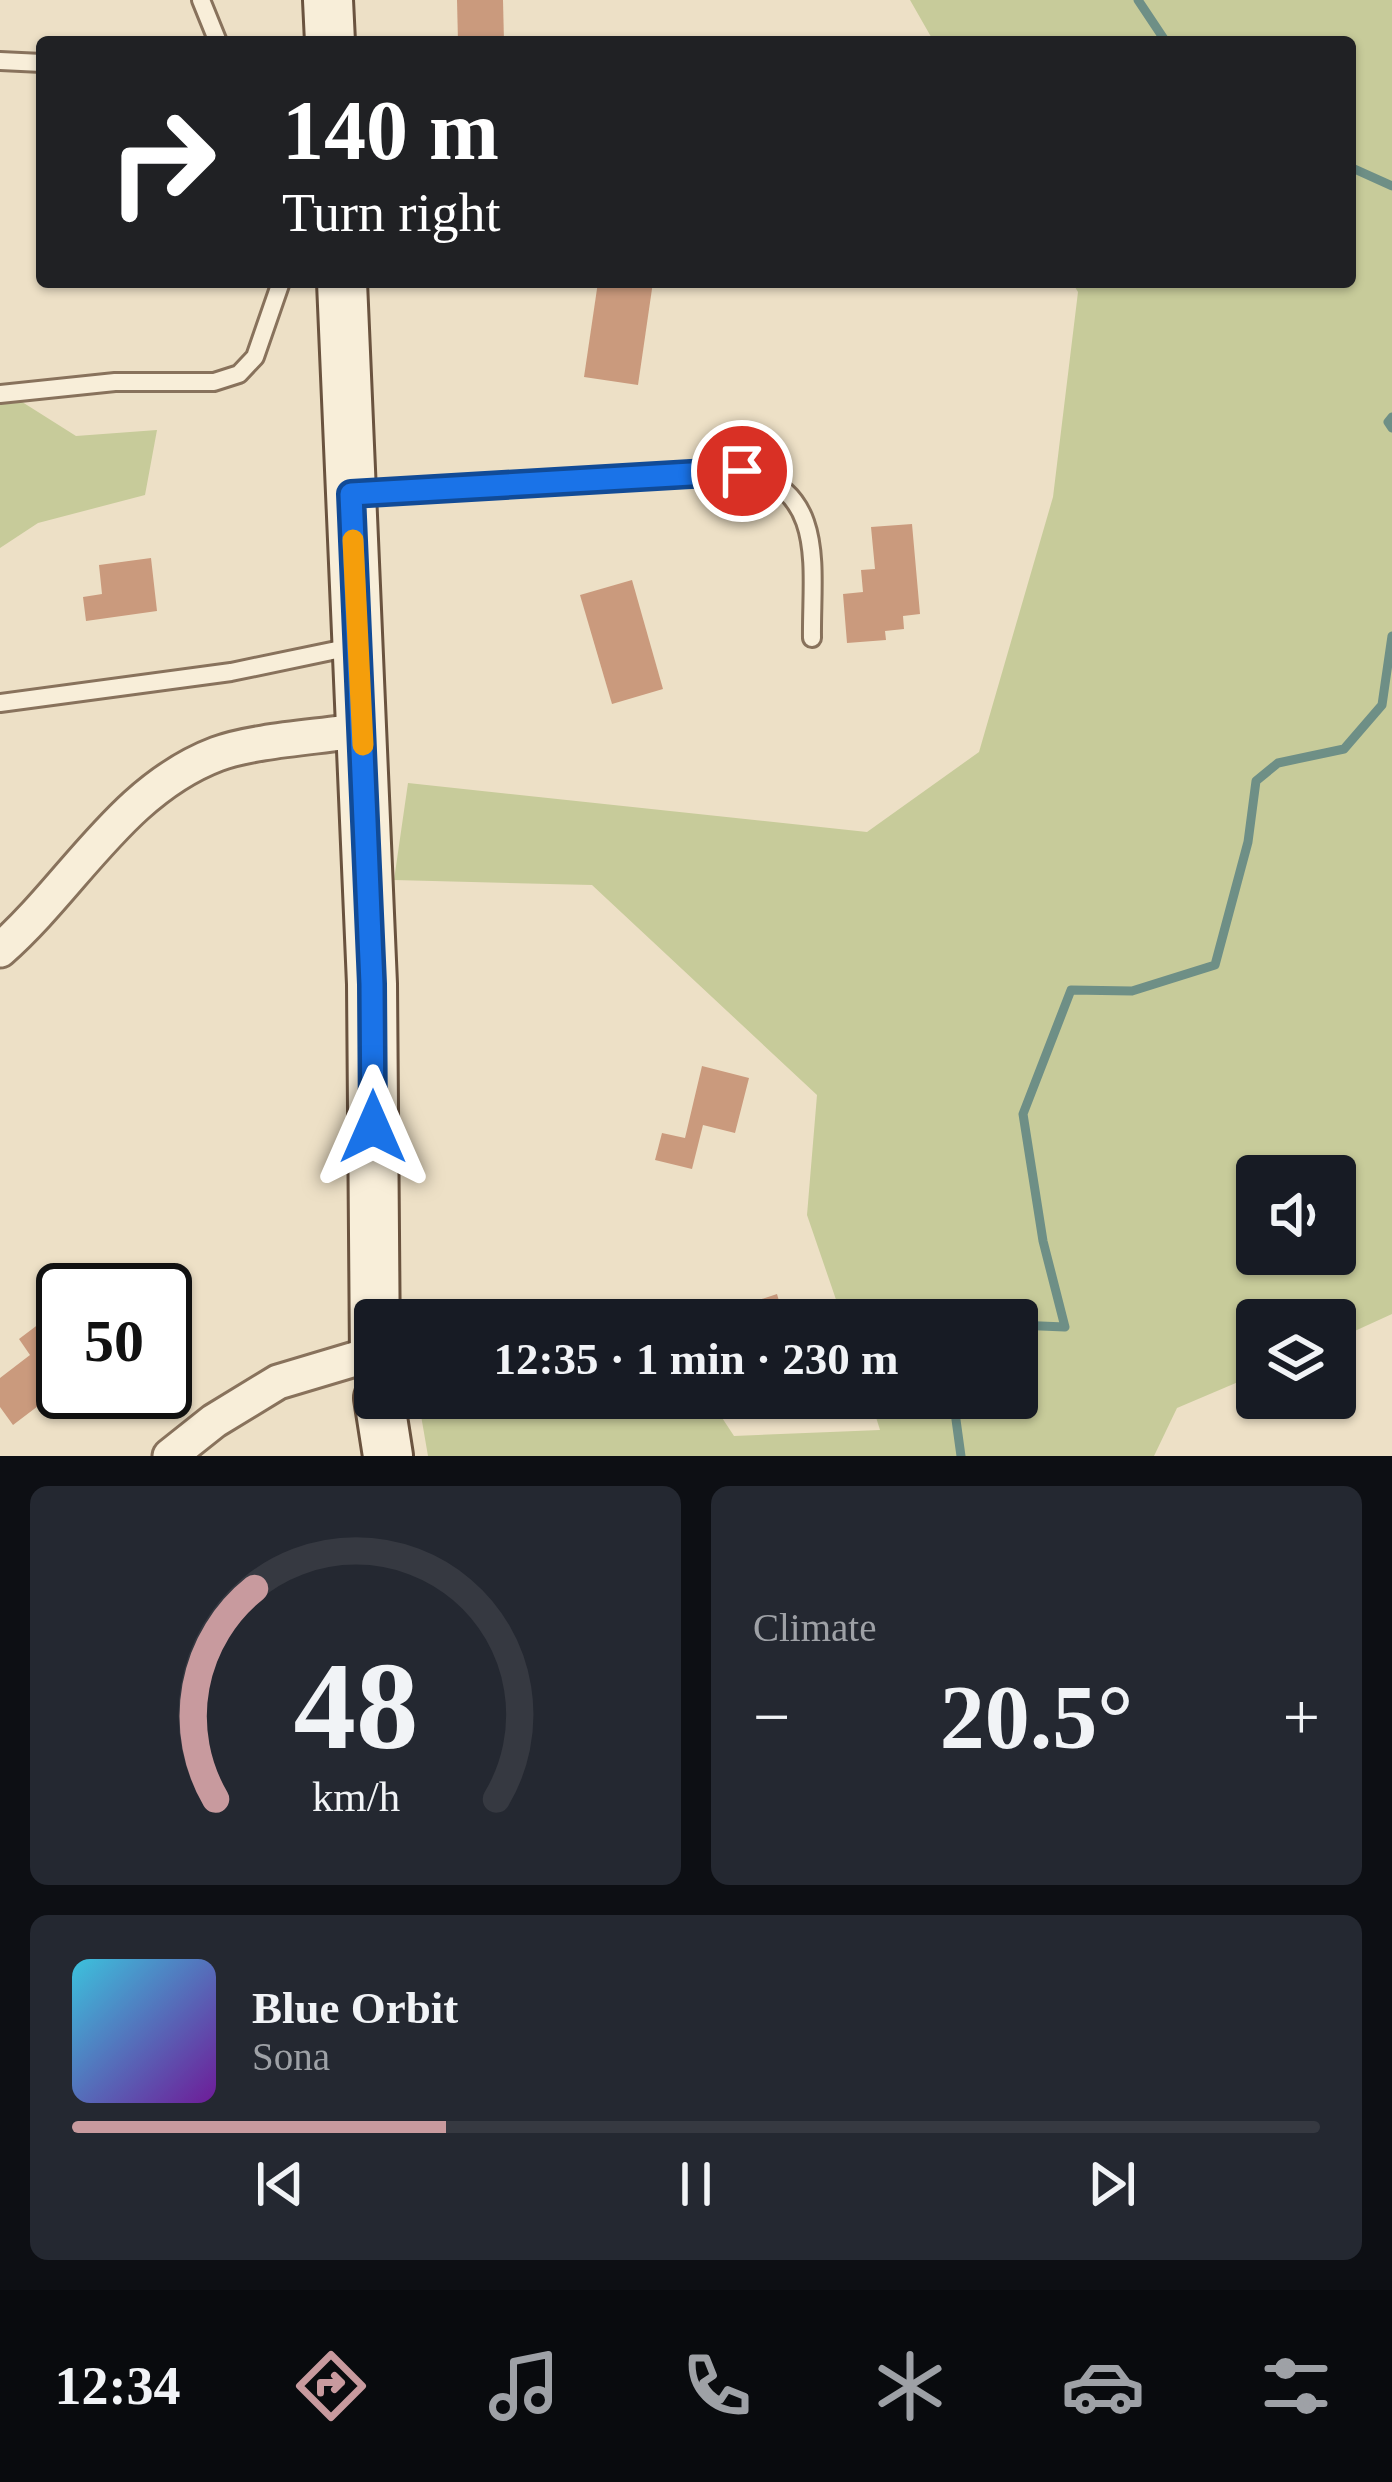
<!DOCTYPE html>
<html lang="en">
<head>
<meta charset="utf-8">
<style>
  body { margin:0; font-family:"Times New Roman",serif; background:#242831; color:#f1f3f6; height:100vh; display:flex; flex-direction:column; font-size:45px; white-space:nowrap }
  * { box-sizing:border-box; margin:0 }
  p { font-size:39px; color:#9ea1a6 }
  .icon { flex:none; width:66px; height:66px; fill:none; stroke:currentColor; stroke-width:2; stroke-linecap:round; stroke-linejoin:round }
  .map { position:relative; height:1456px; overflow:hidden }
  .panel { display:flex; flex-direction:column; gap:30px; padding:30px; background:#0d0f14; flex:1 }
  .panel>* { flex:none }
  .hud { position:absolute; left:36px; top:36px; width:1320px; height:252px; border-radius:12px; box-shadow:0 3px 9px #0004; background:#202124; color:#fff; overflow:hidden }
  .controls { position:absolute; left:1236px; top:1155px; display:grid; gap:24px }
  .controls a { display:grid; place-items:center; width:120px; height:120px; border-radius:12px; background:#171b24; box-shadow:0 3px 9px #0004; font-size:60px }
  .speed { position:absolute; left:36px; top:1263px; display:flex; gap:24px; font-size:60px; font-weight:700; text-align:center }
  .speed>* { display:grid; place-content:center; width:156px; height:156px; border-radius:50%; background:#171b24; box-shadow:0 3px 9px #0004; line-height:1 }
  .speed .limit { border:6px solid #111; border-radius:18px; background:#fff; color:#111 }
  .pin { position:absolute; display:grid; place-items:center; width:102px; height:102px; color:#fff; margin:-51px; border:6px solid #fff; border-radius:50%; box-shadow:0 3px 12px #0007 }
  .me { position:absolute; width:132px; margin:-66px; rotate:0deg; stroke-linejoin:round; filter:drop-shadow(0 0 9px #0008) }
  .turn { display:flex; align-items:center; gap:42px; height:252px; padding:0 48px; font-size:54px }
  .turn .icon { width:156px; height:156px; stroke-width:2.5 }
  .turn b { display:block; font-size:84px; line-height:102px }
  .big { font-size:90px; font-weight:800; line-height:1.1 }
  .panel .tile { flex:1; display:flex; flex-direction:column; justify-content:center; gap:18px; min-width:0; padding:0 42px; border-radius:18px; background:#242831 }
  .panel .dial { align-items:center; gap:0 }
  .dial svg { height:312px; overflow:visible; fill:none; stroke:#363941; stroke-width:7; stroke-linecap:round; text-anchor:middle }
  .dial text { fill:#f1f3f6; stroke:none }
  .song { display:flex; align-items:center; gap:36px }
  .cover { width:144px; height:144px; border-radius:18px; background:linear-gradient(135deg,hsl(190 70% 55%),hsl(280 70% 35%)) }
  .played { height:12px; border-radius:6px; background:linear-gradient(90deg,#c89a9e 30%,#363941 30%) }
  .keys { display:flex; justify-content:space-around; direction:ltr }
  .heat { display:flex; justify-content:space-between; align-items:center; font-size:66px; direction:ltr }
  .panel .tiles { flex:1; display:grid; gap:30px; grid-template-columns:1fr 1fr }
  .tile:last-child { grid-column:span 2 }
  .trip { position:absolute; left:354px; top:1299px; width:684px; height:120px; border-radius:12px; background:#171b24; box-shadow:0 3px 9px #0004; font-weight:800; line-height:120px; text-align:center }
  .tabs { display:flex; height:192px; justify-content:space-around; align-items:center; background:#090b0e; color:#9ea1a6 }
  .tabs .icon { width:84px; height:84px }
  .tabs .current { color:#c89a9e }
  .tabs b { font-size:54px; color:#f1f3f6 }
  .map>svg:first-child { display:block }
  .green { fill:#c7cb9a; fill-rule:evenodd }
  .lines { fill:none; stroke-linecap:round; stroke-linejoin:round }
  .stream { stroke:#6e8f86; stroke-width:9 }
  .building { fill:#ca9a7d }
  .service-casing { stroke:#88725c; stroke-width:22 }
  .minor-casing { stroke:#88725c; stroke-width:39 }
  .secondary-casing { stroke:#6a533f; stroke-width:54 }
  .service { stroke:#f8eed9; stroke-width:16 }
  .minor { stroke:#f8eed9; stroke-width:33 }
  .secondary { stroke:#f8eed9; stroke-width:48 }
  .route-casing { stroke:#114b97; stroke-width:30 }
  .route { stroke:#1a73e8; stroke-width:21 }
  .slow { stroke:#f59e0b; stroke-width:21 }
</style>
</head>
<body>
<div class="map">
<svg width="1392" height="1456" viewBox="0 0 1392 1456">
  <rect width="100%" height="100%" fill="#ede0c6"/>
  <g class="green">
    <path d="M910,0H1392V1314L1335,1340V1320H1257V1374L1177,1408L1154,1456H428L418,1398H709L734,1436L880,1430L870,1398H1017V1320H843L807,1215L817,1095L592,885L394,880L408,783L867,832L979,752L1053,497L1078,292L1072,282H1350V42H934ZM1257,1176H1335V1254H1257Z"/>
    <polygon points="0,388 76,436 157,430 145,495 38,523 0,548"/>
  </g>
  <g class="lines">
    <g class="stream">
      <polyline points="1138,0 1166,42"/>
      <polyline points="1350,167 1392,186"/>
      <polyline points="1392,417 1388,422 1392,428"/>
      <polyline points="1017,1325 1065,1327 1043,1241 1023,1114 1071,990 1132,991 1215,965 1248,842 1256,781 1278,763 1344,749 1382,705 1392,636"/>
      <polyline points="953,1398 961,1456"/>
    </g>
  </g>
  <g class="building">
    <polygon points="457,0 503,0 504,42 458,42"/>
    <polygon points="598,282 653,282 638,385 584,377"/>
    <polygon points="912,524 920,614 903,616 904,629 885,631 886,640 847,643 843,594 863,592 861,570 875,569 871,527"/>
    <polygon points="151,558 157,611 86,621 83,597 102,594 99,565"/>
    <polygon points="632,580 663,689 612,704 580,595"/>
    <polygon points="702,1066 749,1078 735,1133 703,1125 692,1169 655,1160 662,1133 685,1138"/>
    <polygon points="777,1294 781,1308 798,1302 804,1320 740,1320 735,1308"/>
    <polygon points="56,1311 63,1321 63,1387 13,1425 0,1407 0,1378 30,1355 19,1339"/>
  </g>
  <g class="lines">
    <g class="service-casing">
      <g id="service">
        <polyline points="201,0 218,42"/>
        <polyline points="0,61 42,63"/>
        <polyline points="0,394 115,382 214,382 239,374 255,357 281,282"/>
        <path d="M352,494L742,471C828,489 811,569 812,638"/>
        <polyline points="0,703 231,672 351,647"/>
      </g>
    </g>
    <g class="minor-casing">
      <g id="minor">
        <path d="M0,950C73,886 122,790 217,754C255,740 320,737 362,730"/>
        <polyline points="170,1456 214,1421 278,1382 375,1353"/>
      </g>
    </g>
    <g class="secondary-casing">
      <g id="secondary">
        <polyline points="328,0 330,42"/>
        <polyline points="342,282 372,984 375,1358"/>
        <polyline points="379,1398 388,1456"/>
      </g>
    </g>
    <use href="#service" class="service"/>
    <use href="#minor" class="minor"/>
    <use href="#secondary" class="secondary"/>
  </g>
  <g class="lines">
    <g class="route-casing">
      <polyline id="route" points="373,1127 372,984 351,494 742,471"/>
    </g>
    <use href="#route" class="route"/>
    <polyline class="slow" points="353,540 363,745"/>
  </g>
</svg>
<div class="controls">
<a><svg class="icon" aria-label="sound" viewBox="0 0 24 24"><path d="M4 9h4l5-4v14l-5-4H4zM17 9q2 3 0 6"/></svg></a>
<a><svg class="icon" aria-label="layers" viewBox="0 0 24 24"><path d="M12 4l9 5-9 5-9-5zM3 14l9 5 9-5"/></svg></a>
</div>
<div class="speed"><div class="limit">50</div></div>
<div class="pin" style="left:742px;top:471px;background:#d93025"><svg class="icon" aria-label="arrive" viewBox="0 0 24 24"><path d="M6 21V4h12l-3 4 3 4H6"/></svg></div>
<svg class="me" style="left:373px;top:1127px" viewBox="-20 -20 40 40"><path d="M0-17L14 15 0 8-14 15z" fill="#1a73e8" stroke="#fff" stroke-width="4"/></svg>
<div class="trip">12:35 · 1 min · 230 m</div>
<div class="hud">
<div class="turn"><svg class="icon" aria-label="right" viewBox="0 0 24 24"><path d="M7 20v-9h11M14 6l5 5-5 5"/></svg><div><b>140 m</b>Turn right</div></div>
</div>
</div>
<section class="panel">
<div class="tiles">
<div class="tile dial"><svg viewBox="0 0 100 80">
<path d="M14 69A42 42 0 1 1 86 69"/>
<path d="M14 69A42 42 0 0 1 24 15" stroke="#c89a9e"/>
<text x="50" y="56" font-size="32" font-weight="700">48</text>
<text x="50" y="72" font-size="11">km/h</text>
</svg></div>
<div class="tile"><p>Climate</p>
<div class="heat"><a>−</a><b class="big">20.5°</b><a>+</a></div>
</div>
<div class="tile">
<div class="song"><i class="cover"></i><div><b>Blue Orbit</b><p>Sona</p></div></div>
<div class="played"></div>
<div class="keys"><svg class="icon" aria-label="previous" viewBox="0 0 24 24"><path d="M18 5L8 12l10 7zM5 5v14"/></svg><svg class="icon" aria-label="pause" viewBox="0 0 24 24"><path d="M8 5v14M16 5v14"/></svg><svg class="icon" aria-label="next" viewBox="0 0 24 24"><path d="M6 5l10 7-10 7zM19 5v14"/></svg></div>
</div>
</div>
</section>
<nav class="tabs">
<b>12:34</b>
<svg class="icon current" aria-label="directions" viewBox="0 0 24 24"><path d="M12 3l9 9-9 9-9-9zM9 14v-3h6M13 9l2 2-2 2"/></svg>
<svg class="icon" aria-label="music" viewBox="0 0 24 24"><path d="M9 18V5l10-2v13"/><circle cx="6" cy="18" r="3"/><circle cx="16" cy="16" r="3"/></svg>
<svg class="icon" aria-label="phone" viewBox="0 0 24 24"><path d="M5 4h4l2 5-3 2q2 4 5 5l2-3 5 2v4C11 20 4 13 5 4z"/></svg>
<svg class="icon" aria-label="climate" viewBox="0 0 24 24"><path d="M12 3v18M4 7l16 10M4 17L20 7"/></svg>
<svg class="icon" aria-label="car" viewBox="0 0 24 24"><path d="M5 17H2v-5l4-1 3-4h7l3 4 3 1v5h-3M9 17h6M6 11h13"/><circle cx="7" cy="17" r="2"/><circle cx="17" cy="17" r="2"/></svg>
<svg class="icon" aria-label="filters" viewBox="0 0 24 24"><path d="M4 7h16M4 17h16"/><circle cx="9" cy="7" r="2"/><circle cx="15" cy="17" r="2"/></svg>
</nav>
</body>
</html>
